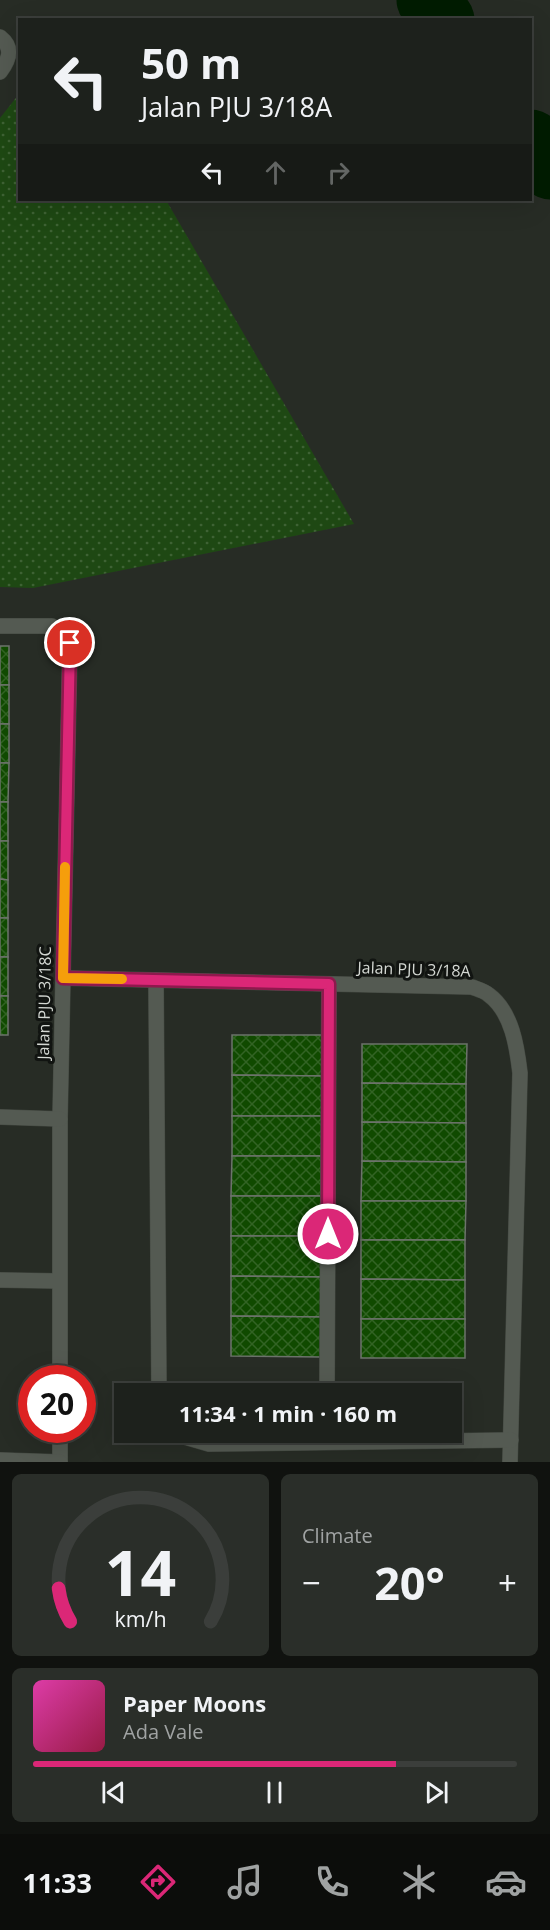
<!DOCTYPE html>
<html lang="en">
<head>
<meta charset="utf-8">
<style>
  body { margin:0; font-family:"Open Sans",sans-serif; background:#2a2e29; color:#f1f3f6; height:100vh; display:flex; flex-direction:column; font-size:22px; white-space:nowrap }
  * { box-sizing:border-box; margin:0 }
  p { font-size:20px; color:#a0a3a3 }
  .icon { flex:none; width:33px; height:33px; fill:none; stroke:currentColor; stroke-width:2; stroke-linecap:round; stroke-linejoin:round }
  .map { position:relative; height:1462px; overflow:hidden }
  .side { display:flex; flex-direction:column; gap:12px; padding:12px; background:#10120f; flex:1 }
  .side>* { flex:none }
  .top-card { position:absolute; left:18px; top:18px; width:514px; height:183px; border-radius:0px; box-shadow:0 6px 24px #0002,0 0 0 2px #3b3e3b; background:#1d211c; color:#f1f3f6; overflow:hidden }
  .speed { position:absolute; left:18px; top:1365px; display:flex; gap:12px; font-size:30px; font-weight:700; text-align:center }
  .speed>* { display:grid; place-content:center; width:78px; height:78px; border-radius:50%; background:#1d211c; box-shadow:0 6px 24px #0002,0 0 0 2px #3b3e3b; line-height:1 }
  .speed .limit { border:9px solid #d22; background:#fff; color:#111 }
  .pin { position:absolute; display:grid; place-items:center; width:51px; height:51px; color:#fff; margin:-26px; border:3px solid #fff; border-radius:50%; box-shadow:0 2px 6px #0007 }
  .me { position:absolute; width:66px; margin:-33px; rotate:0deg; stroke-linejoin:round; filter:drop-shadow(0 0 4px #0008) }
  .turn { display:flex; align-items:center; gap:21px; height:126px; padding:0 24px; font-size:27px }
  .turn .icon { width:78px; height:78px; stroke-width:2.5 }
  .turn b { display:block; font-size:42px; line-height:51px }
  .lanes { display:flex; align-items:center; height:57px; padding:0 24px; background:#0003; justify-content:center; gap:30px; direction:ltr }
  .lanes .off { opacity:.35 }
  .big { font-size:45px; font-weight:700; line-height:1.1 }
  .side .widget { flex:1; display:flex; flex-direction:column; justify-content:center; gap:9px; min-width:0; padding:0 21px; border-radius:9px; background:#2a2e29 }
  .side .dial { align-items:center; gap:0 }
  .dial svg { height:156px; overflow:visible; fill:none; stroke:#3b3e3b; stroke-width:7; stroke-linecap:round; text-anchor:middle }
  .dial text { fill:#f1f3f6; stroke:none }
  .song { display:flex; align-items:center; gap:18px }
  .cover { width:72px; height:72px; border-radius:9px; background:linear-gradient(135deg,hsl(320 70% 55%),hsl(340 70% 35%)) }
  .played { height:6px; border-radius:3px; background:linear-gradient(90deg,#db2777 75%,#3b3e3b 75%) }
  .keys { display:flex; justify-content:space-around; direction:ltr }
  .heat { display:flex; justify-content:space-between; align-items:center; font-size:33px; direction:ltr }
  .side .tiles { flex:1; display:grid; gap:12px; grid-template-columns:1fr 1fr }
  .widget:last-child { grid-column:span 2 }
  .trip { position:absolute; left:114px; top:1383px; width:348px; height:60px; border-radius:0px; background:#1d211c; box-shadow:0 6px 24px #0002,0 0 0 2px #3b3e3b; font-weight:700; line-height:60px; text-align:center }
  .menu { display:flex; height:96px; justify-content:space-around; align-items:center; background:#0c0d0b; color:#a0a3a3 }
  .menu .icon { width:42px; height:42px }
  .menu .on { color:#db2777 }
  .menu b { font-size:27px; color:#f1f3f6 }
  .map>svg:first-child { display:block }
  .park { fill:url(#park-dots) }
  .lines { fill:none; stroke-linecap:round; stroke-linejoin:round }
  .river { stroke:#011c00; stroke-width:63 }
  .building { fill:url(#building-cross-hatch); stroke:#6c736b; stroke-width:1.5 }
  .lane-casing { stroke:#434841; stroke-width:16 }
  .street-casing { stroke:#434841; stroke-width:16 }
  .lane { stroke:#545a52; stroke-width:15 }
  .street { stroke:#545a52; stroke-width:15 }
  .route-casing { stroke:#8e194d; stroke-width:15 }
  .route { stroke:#db2777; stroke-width:10 }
  .slow { stroke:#f59e0b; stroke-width:10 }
  .labels { text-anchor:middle; stroke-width:6; stroke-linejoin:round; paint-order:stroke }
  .street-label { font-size:16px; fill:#d4d8d3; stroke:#111411 }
</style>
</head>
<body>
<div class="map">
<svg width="550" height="1462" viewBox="0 0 550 1462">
  <defs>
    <pattern id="park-dots" width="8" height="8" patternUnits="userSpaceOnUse" patternTransform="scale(1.5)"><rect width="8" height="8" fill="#1e4813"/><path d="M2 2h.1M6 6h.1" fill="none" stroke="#3e6234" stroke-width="1.8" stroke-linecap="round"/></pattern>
    <pattern id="building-cross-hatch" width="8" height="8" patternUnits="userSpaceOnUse" patternTransform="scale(1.5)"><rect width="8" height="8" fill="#104a00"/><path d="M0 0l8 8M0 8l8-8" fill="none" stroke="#326324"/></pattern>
  </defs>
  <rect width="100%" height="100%" fill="#272c25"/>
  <polygon class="park" points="19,94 20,200 166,200 354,524 33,588 0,587 0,118"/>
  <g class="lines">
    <g class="river">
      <polyline points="428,0 443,20"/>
      <polyline points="531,141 550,168"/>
    </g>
  </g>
  <g class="building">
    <rect x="0" y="646" width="9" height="39"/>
    <rect x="0" y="685" width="9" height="39"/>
    <rect x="0" y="724" width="9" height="39"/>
    <polygon points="0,763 9,763 8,802 0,802"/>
    <rect x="0" y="802" width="8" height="39"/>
    <polygon points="0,841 8,841 8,880 0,879"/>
    <polygon points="0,879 8,880 8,918 0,918"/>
    <rect x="0" y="918" width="8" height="39"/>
    <rect x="0" y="957" width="8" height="39"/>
    <rect x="0" y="996" width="8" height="39"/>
    <polygon points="232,1035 324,1035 324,1076 232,1075"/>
    <polygon points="362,1044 467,1044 466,1084 362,1083"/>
    <polygon points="232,1075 324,1076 323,1116 232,1116"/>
    <polygon points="362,1083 466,1084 466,1123 362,1122"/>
    <rect x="232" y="1116" width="91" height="40"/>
    <polygon points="362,1122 466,1123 466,1162 362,1161"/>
    <polygon points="232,1156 323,1156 323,1196 231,1196"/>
    <polygon points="362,1161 466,1162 466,1201 361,1201"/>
    <rect x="231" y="1196" width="92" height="40"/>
    <polygon points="361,1201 466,1201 465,1240 361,1240"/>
    <polygon points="231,1236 323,1236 323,1277 231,1276"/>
    <polygon points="361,1240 465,1240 465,1280 361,1279"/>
    <polygon points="231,1276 323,1277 323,1317 231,1316"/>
    <polygon points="361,1279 465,1280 465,1319 361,1319"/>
    <polygon points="231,1316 323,1317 322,1357 231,1356"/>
    <rect x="361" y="1319" width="104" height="39"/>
  </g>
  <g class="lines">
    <g class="lane-casing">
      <g id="lane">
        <path d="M0,37C14,48 9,60 0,72"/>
        <polyline points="0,1280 59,1281"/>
        <polyline points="327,1394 329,984"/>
      </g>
    </g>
    <g class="street-casing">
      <g id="street">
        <polyline points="0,626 52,626 70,643 60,1119 60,1378"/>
        <path d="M63,978L472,987C477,989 485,991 489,995C512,1012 517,1047 520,1073L510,1462"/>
        <polyline points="156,980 159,1394"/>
        <polyline points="0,1117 60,1119"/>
        <polyline points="60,1430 60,1462"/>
        <polyline points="181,1432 185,1437 209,1444 511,1440"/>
        <polyline points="0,1460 60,1462"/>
      </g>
    </g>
    <use href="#lane" class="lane"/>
    <use href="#street" class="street"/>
  </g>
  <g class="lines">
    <g class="route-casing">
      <polyline id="route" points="70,643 63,978 329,984 328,1234"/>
    </g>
    <use href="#route" class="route"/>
    <polyline class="slow" points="65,867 63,978 122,979"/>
  </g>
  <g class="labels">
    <g class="street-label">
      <text transform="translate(414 969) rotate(2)" y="6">Jalan PJU 3/18A</text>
      <text transform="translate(44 1003) rotate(-89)" y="6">Jalan PJU 3/18C</text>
    </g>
  </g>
</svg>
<div class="speed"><div class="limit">20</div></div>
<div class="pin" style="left:70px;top:643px;background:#d93025"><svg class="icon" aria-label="arrive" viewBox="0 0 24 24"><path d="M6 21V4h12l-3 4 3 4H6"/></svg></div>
<svg class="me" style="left:328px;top:1234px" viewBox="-20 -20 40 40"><circle r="17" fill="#db2777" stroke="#fff" stroke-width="3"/><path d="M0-11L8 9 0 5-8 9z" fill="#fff"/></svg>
<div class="trip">11:34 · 1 min · 160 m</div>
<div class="top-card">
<div class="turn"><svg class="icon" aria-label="left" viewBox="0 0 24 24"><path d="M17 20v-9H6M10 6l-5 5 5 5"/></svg><div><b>50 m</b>Jalan PJU 3/18A</div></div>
<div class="lanes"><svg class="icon" aria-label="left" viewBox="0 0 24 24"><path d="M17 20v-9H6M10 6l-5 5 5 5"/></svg><svg class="icon off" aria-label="ahead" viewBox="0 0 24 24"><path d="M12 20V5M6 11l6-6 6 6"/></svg><svg class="icon off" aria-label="right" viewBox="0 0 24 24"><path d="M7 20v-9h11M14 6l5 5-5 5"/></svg></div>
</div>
</div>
<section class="side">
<div class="tiles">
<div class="widget dial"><svg viewBox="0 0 100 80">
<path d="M14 69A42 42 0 1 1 86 69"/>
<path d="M14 69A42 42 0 0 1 8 52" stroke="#db2777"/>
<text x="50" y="56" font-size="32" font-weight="700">14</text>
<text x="50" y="72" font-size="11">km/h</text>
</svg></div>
<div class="widget"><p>Climate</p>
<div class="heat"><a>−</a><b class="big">20°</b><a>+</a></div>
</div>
<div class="widget">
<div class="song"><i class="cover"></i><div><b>Paper Moons</b><p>Ada Vale</p></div></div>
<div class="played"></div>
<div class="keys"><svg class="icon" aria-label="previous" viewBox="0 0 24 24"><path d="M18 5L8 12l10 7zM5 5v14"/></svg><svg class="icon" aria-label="pause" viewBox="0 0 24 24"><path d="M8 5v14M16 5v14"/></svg><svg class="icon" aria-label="next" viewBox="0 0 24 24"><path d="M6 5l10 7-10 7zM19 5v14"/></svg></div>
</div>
</div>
</section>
<nav class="menu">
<b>11:33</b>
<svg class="icon on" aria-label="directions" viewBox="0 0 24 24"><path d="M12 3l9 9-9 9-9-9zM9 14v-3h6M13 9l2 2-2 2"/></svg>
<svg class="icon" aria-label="music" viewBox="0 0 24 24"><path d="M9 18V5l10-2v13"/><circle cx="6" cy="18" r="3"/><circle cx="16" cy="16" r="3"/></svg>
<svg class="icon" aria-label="phone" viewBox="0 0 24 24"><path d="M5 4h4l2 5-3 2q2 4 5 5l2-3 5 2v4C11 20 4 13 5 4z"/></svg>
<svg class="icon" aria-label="climate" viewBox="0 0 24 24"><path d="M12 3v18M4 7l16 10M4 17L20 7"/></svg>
<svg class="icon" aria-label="car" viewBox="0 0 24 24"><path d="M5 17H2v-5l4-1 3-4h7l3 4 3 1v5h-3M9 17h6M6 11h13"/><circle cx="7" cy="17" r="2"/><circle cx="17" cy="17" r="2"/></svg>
</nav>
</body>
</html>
